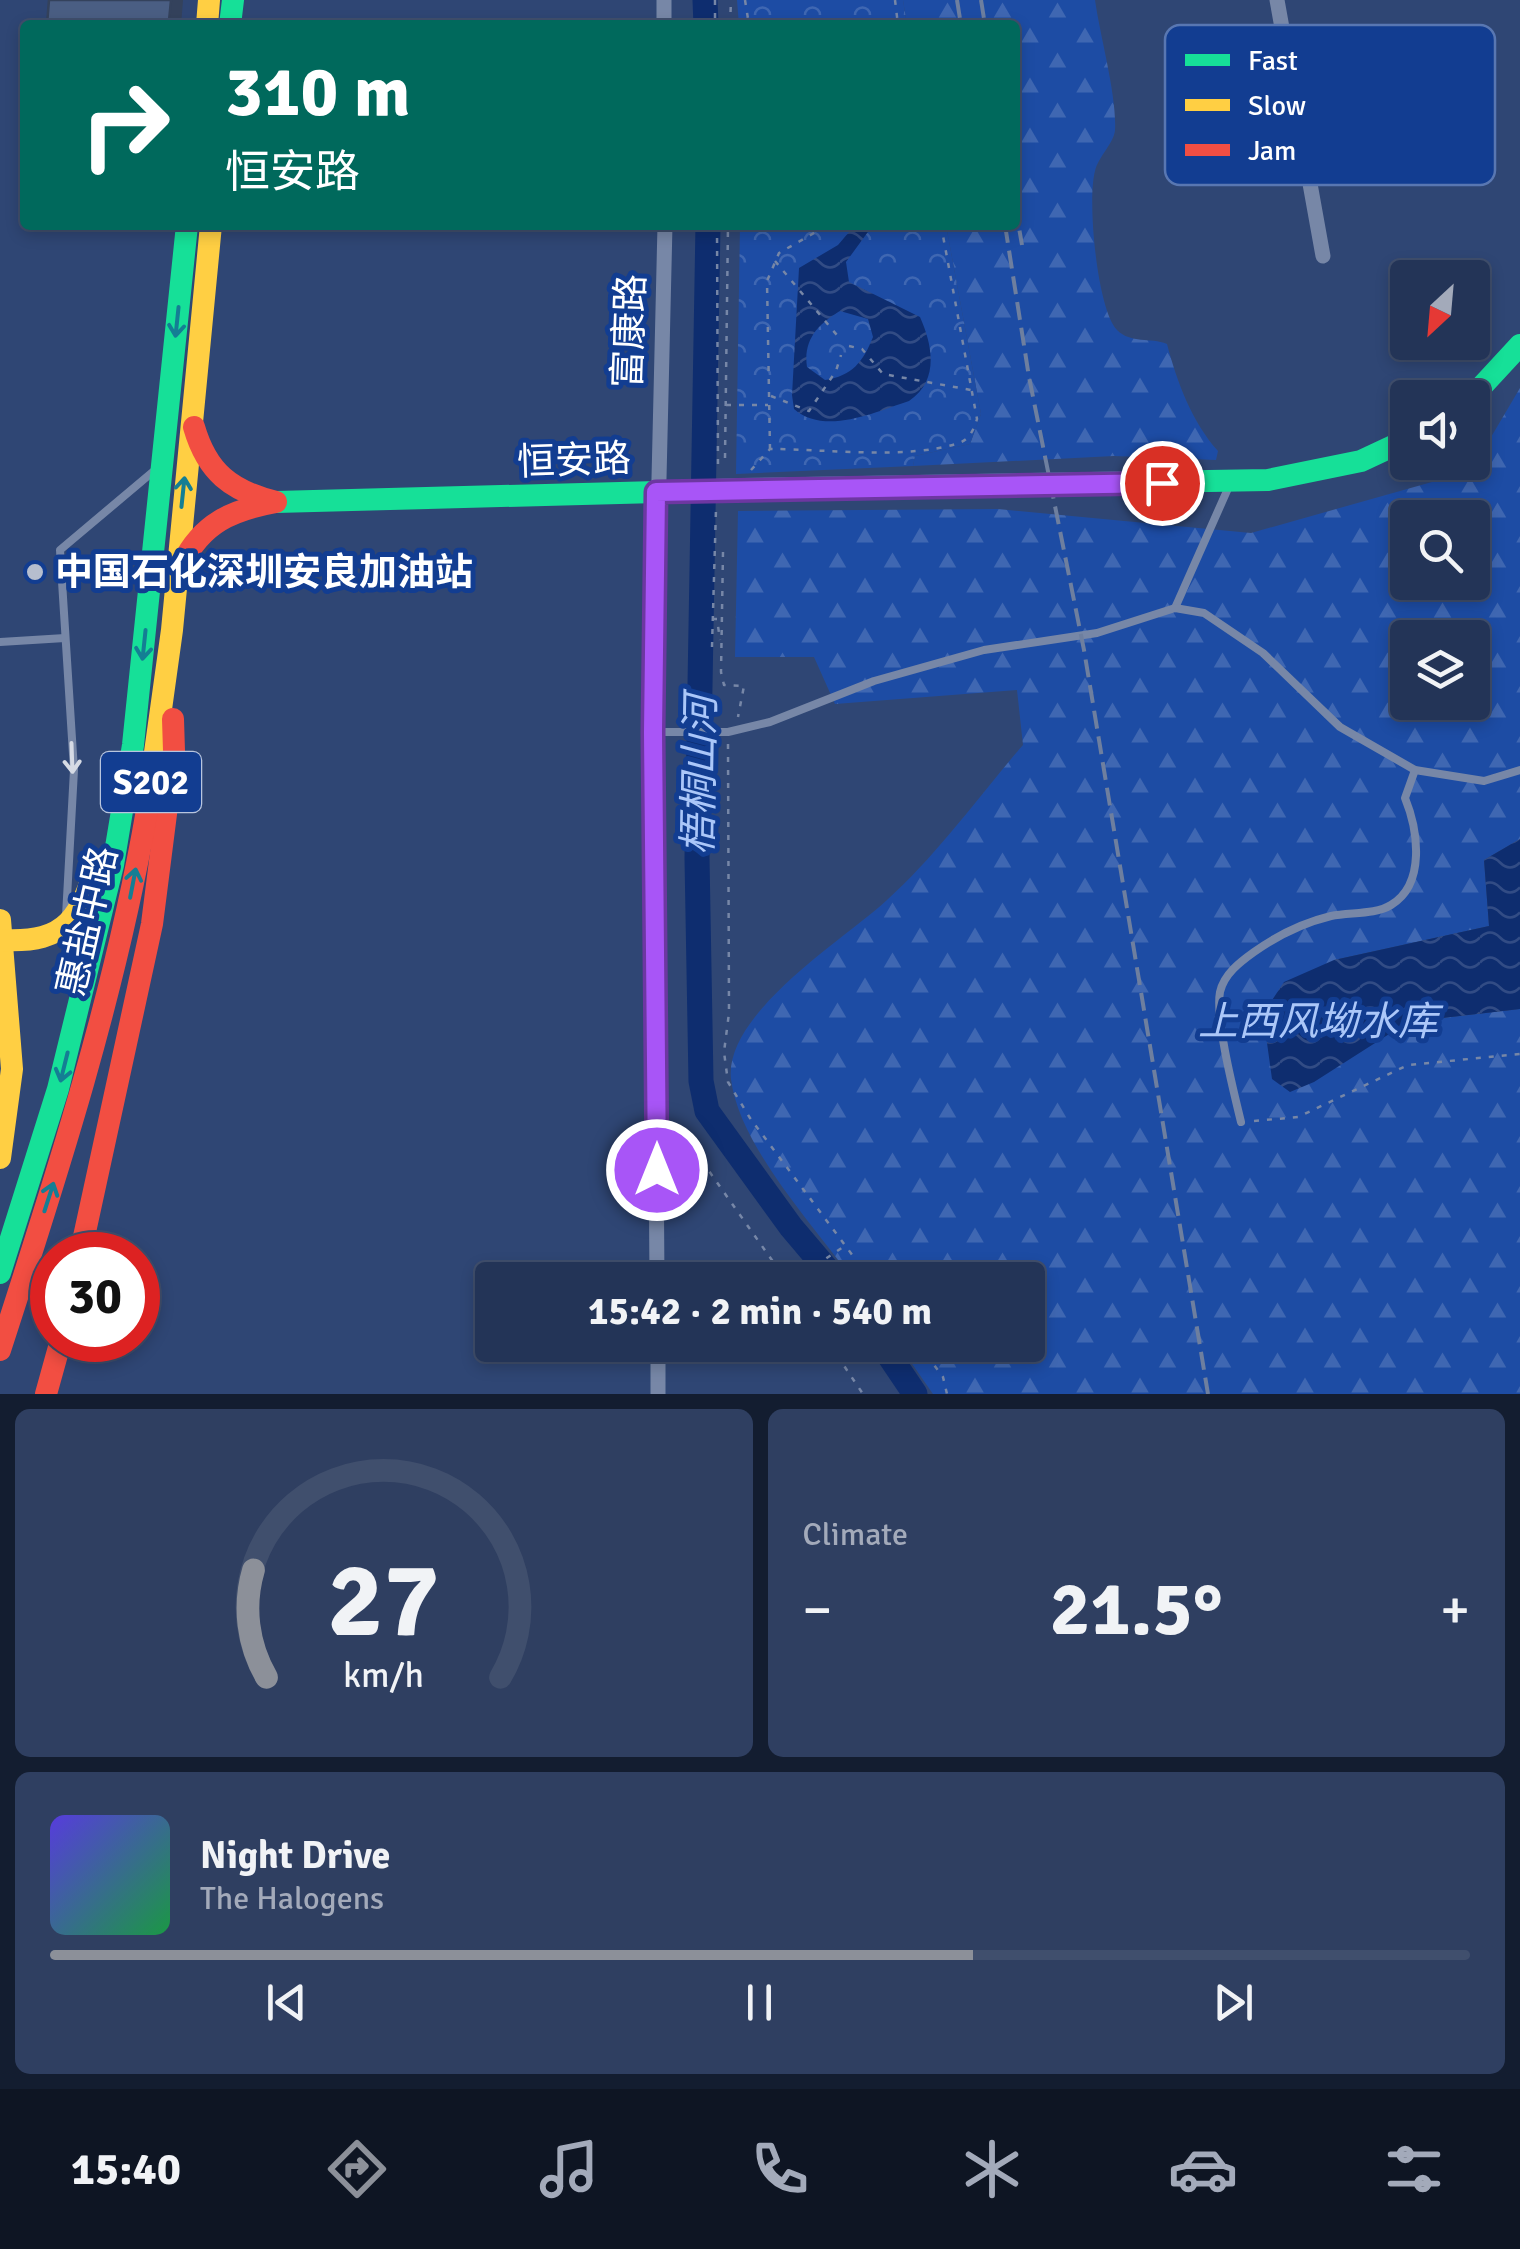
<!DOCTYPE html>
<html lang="en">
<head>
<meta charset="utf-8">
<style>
  body { margin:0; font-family:Signika,"Noto Sans SC",sans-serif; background:#2f3f61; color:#f1f3f6; height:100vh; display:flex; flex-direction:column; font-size:38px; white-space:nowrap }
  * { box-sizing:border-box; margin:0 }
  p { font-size:32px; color:#a3aaba }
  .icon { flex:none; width:55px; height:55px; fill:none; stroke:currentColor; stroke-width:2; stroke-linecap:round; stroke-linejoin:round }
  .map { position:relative; height:1394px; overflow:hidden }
  .drawer { display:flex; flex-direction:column; gap:15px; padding:15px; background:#131d30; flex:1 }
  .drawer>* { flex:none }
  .guide { position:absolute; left:20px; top:20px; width:1000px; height:210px; border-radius:10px; box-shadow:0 5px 15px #0003,0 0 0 2px #404f6d; background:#00695c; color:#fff; overflow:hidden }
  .needle { width:65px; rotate:206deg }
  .tools { position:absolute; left:1390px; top:260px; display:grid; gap:20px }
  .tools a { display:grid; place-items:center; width:100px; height:100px; border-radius:10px; background:#233457; box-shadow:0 5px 15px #0003,0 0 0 2px #404f6d; font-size:50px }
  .speed { position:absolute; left:30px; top:1232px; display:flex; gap:20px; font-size:50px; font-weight:700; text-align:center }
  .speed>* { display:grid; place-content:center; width:130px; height:130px; border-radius:50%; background:#233457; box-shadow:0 5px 15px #0003,0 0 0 2px #404f6d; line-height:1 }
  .speed .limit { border:15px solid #d22; background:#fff; color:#111 }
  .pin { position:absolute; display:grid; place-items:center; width:85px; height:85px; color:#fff; margin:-42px; border:5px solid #fff; border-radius:50%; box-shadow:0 2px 10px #0007 }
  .me { position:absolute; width:110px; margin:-55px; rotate:0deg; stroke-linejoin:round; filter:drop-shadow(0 0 8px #0008) }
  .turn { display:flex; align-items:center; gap:35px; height:210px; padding:0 40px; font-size:45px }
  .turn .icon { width:130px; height:130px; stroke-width:2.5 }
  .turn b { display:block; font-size:70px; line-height:85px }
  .big { font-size:75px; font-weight:700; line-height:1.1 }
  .drawer .tile { flex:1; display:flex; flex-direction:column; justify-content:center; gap:15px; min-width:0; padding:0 35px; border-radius:15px; background:#2f3f61 }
  .drawer .dial { align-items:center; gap:0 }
  .dial svg { height:260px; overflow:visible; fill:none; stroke:#404f6d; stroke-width:7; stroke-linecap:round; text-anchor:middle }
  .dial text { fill:#f1f3f6; stroke:none }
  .song { display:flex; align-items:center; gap:30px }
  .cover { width:120px; height:120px; border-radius:15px; background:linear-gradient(135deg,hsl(250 70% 55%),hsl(140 70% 35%)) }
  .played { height:10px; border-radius:5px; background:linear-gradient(90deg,#8c9099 65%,#404f6d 65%) }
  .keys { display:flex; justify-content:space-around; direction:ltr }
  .heat { display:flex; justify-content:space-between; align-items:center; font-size:55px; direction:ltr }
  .drawer .tiles { flex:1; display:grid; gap:15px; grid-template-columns:1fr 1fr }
  .tile:last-child { grid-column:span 2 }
  .trip { position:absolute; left:475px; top:1262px; width:570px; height:100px; border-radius:10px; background:#233457; box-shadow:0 5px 15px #0003,0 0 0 2px #404f6d; font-weight:700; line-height:100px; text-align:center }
  .dock { display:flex; height:160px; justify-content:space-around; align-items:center; background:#0e1523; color:#a3aaba }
  .dock .icon { width:70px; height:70px }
  .dock .on { color:#8c9099 }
  .dock b { font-size:45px; color:#f1f3f6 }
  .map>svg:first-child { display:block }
  .forest { fill:url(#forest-firs); fill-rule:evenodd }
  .park { fill:url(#park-crowns) }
  .water { fill:url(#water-waves); fill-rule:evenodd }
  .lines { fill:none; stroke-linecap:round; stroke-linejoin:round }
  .river { stroke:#0e2d6f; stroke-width:25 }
  .path { stroke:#7787a7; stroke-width:2.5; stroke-dasharray:5 8; stroke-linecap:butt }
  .lane { stroke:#7787a7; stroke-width:8 }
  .street { stroke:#7787a7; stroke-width:15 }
  .fast { stroke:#16e098; stroke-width:22 }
  .slow { stroke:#ffcf43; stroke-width:22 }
  .jam { stroke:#f24e42; stroke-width:22 }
  .rail { stroke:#6e7f9f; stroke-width:4; stroke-dasharray:18 8; stroke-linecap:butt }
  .fast-bridge { stroke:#16e098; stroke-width:22 }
  .shaded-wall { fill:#34425c }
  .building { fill:#4a5e83; stroke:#34425c; stroke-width:2.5 }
  .oneway { stroke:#147e94 }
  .oneway2 { stroke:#d6dbe5 }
  .route-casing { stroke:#6d37a1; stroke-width:25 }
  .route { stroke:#a855f7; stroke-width:18 }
  .poi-dot { fill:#b6bece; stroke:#123d91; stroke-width:4 }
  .labels { text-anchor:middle; stroke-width:10; stroke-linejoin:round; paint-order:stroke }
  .shield { fill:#123d91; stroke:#b8c5de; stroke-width:2.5 }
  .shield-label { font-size:35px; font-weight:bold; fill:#fff }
  .street-label { font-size:38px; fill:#fff; stroke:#123d91 }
  .poi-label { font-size:38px; font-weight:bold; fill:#fff; stroke:#123d91; text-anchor:start }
  .water-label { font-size:40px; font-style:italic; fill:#abc7f9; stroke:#123d91 }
  .key { fill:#123d91; stroke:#5977b2; stroke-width:2.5 }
  .key-label { font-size:28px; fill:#fff }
</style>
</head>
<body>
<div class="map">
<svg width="1520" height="1394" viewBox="0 0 1520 1394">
  <defs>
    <pattern id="forest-firs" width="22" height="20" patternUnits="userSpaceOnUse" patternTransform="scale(2.5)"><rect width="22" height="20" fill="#1d4ca4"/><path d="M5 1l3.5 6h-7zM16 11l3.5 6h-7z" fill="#3f67b2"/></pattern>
    <pattern id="park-crowns" width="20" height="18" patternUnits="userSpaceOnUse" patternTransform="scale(2.5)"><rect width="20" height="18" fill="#1d4ca4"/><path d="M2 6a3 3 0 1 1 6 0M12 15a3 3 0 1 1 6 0" fill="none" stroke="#3f67b2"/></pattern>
    <pattern id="water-waves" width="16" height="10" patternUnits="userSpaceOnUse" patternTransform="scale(2.5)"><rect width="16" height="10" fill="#0e2d6f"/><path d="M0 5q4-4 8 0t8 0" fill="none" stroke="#324c85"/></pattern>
  </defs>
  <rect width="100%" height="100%" fill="#2f4674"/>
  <g class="forest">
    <path d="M903,0H1095C1100,36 1117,96 1115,130C1114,143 1098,157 1095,171C1087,200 1097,309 1117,330C1131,344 1150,337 1167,344C1177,382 1192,422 1218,451L1216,460L1114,456L913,466L915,456L970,444L981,414L946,225H1015V25H907Z"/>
    <path d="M1520,388V839L1484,860L1489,926L1334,960L1364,1049L1408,1022L1520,1009V1394H933L899,1345H1028V1280H853C814,1225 739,1146 731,1079C724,1013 845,939 887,900C937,855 979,796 1023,745L1017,690L835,704L814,657H735L738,511L998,509L1251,533L1471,471ZM1408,518H1472V582H1408ZM1408,638H1472V702H1408Z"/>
  </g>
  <g class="park">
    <polygon points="737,0 903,0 907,25 739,25"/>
    <polygon points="740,225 946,225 981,414 970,444 915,456 913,466 736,474"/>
  </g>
  <g class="water">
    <path d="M855,225H873L846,262L849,282L920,317C933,346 939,381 909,401C875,412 825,436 794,409L792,395L799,268L838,245ZM840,311L868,319L873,337C863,362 852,376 825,380L807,367C803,340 818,324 840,311Z"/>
    <polygon points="1520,839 1520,1009 1408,1022 1314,1082 1290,1092 1272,1079 1263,1014 1284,982 1334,960 1489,926 1484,860"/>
  </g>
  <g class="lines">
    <g class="river">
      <polyline points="705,0 706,25"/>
      <polyline points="708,225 697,858 701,1081 707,1111 791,1227 836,1280"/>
      <polyline points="882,1345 915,1394"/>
    </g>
    <g class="path">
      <polyline points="715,0 715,25"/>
      <polyline points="745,0 749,25"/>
      <polyline points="895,0 898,25"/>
      <polyline points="730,25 731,0"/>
      <polyline points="717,225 718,471"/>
      <polyline points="775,261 841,340"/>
      <polyline points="849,346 862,349 883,374 971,390"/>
      <polyline points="771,396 809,411 836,371 841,355"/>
      <polyline points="726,405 768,405"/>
      <polyline points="770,449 767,281 779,253 828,225"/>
      <polyline points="725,458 728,225"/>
      <path d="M751,470L770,449C825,449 908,460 959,443C970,439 974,429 977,419L941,225"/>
      <polyline points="723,552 721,672 724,685 744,686 738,717"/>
      <polyline points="712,619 717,619 720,640"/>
      <polyline points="712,647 716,509"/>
      <polyline points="728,744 729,1013 724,1052 728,1082 750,1118 871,1280"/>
      <polyline points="1254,1121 1298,1117 1408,1065 1520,1054"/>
      <polyline points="687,1140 786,1280"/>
      <polyline points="794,1280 846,1245"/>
      <polyline points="830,1345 863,1394"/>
      <polyline points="919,1345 943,1377 947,1394"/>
    </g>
    <g class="lane">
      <polyline points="1175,608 1230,484"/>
      <polyline points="0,642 65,638"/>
      <polyline points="653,732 728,732 770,722 874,681 984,650 1097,633 1175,608 1204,613 1263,653 1340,727 1415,770 1484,781 1520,770"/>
      <polyline points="66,916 74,770 60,550 155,470"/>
      <path d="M1241,1122C1234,1093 1215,1019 1220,992C1224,974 1240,962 1254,952C1278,935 1302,923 1331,916C1350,912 1375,915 1391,905C1426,884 1418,830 1405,798L1415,770"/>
    </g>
    <g class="street">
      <polyline points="664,0 664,25"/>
      <polyline points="1277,0 1323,256"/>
      <polyline points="657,1280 653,732 665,225"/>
      <polyline points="658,1345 658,1394"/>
    </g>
    <g class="fast">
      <polyline points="230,25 233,0"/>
      <polyline points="1471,398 1520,345"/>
      <polyline points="743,489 1268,480 1361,461 1408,439"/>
      <polyline points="276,502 657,492"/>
      <polyline points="0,1273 58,1089 113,865 133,745 187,225"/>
    </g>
    <g class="slow">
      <polyline points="207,25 209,0"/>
      <polyline points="147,810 172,630 211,225"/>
      <polyline points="0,920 12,1069 0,1158"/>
      <path d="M3,940C68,943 80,917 98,860"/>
    </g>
    <g class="jam">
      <path d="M182,564C202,523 232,510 276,502C231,491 207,472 194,427"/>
      <polyline points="80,1255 152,924 174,751 173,719"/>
      <path d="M0,1350C58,1172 115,995 147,810"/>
      <polyline points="46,1394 61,1340"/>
    </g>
    <g class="rail">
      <polyline points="957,0 961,25"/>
      <polyline points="981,0 985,25"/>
      <polyline points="1015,205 1022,245"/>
      <polyline points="1005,225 1029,377 1084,650 1208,1394"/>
    </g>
    <polyline class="fast-bridge" points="657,492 743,489"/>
  </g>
  <polygon class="shaded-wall" points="171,0 183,0 181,25 170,25 169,21"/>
  <polygon class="building" points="49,0 171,0 169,21 175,23 174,25 47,25"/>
  <defs><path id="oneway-shaft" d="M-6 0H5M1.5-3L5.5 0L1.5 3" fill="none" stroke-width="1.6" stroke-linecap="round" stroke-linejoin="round" transform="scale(2.5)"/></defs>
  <g class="oneway">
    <use href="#oneway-shaft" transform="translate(177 322) rotate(96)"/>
    <use href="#oneway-shaft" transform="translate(183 492) rotate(-84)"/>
    <use href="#oneway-shaft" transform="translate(144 645) rotate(96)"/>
    <use href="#oneway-shaft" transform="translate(133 883) rotate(-79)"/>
    <use href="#oneway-shaft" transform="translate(64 1067) rotate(104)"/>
    <use href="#oneway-shaft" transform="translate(49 1197) rotate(-72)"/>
  </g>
  <use class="oneway2" href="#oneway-shaft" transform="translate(72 758) rotate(88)"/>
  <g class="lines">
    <g class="route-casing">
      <polyline id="route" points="657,1170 653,732 656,492 1162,483"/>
    </g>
    <use href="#route" class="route"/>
  </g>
  <circle class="poi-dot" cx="35" cy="572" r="10"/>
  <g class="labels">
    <rect class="shield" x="101" y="752" width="100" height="60" rx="8"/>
    <g class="shield-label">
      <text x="151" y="794">S202</text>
    </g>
    <g class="street-label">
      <text transform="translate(629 331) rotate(-88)" y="13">富康路</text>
      <text transform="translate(574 460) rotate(-2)" y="13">恒安路</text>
      <text transform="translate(87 921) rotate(-77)" y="13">惠盐中路</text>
    </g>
    <g class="poi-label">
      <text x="55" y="585">中国石化深圳安良加油站</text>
    </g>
    <g class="water-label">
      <text transform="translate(699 775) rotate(-89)" y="14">梧桐山河</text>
      <text x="1318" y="1035">上西风坳水库</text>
    </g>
  </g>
  <rect x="1165" y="25" width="330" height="160" rx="15" class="key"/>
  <rect x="1185" y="54" width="45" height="12" fill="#16e098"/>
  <rect x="1185" y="99" width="45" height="12" fill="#ffcf43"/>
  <rect x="1185" y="144" width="45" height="12" fill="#f24e42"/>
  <g class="key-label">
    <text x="1248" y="70">Fast</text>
    <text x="1248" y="115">Slow</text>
    <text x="1248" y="160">Jam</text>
  </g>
</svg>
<div class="tools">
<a><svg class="needle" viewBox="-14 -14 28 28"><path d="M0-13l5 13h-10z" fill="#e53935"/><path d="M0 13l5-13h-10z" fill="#a3aaba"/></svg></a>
<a><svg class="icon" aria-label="sound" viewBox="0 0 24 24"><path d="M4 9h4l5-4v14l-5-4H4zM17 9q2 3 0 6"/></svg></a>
<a><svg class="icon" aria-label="search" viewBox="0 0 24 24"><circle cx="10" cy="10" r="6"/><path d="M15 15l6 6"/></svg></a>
<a><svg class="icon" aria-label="layers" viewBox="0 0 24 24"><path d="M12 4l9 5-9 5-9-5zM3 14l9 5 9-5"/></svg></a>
</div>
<div class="speed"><div class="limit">30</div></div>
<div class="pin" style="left:1162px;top:483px;background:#d93025"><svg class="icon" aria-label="arrive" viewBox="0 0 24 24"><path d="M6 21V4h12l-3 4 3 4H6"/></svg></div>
<svg class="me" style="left:657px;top:1170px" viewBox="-20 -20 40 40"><circle r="17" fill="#a855f7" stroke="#fff" stroke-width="3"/><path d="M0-11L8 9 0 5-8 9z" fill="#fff"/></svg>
<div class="trip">15:42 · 2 min · 540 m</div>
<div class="guide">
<div class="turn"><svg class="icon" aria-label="right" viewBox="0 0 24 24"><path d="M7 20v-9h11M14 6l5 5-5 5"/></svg><div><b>310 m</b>恒安路</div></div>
</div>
</div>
<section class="drawer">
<div class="tiles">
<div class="tile dial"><svg viewBox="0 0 100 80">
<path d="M14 69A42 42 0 1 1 86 69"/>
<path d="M14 69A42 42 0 0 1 10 36" stroke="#8c9099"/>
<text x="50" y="56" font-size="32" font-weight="700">27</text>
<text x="50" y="72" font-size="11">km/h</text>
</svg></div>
<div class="tile"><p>Climate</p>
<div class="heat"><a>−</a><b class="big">21.5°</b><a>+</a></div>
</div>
<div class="tile">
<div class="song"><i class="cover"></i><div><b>Night Drive</b><p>The Halogens</p></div></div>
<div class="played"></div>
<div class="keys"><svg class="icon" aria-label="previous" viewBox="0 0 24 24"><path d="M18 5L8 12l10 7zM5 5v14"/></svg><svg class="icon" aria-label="pause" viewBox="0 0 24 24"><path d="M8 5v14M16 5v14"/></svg><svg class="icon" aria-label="next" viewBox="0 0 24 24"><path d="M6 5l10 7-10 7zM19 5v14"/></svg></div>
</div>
</div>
</section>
<nav class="dock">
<b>15:40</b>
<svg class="icon on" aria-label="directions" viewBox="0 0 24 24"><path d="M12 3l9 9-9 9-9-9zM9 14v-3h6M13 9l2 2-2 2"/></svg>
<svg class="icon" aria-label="music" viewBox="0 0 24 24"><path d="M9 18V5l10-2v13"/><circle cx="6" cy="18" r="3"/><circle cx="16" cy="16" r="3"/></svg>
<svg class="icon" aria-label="phone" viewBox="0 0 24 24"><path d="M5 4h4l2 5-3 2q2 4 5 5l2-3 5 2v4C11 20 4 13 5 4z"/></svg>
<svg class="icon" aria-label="climate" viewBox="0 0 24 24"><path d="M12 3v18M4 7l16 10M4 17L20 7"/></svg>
<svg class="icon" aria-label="car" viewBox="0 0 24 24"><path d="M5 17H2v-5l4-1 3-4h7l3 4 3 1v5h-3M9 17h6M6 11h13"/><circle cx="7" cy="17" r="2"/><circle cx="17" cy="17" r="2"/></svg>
<svg class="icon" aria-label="filters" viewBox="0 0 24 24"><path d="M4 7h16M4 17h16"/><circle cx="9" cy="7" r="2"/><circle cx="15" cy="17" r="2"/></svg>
</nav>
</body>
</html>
